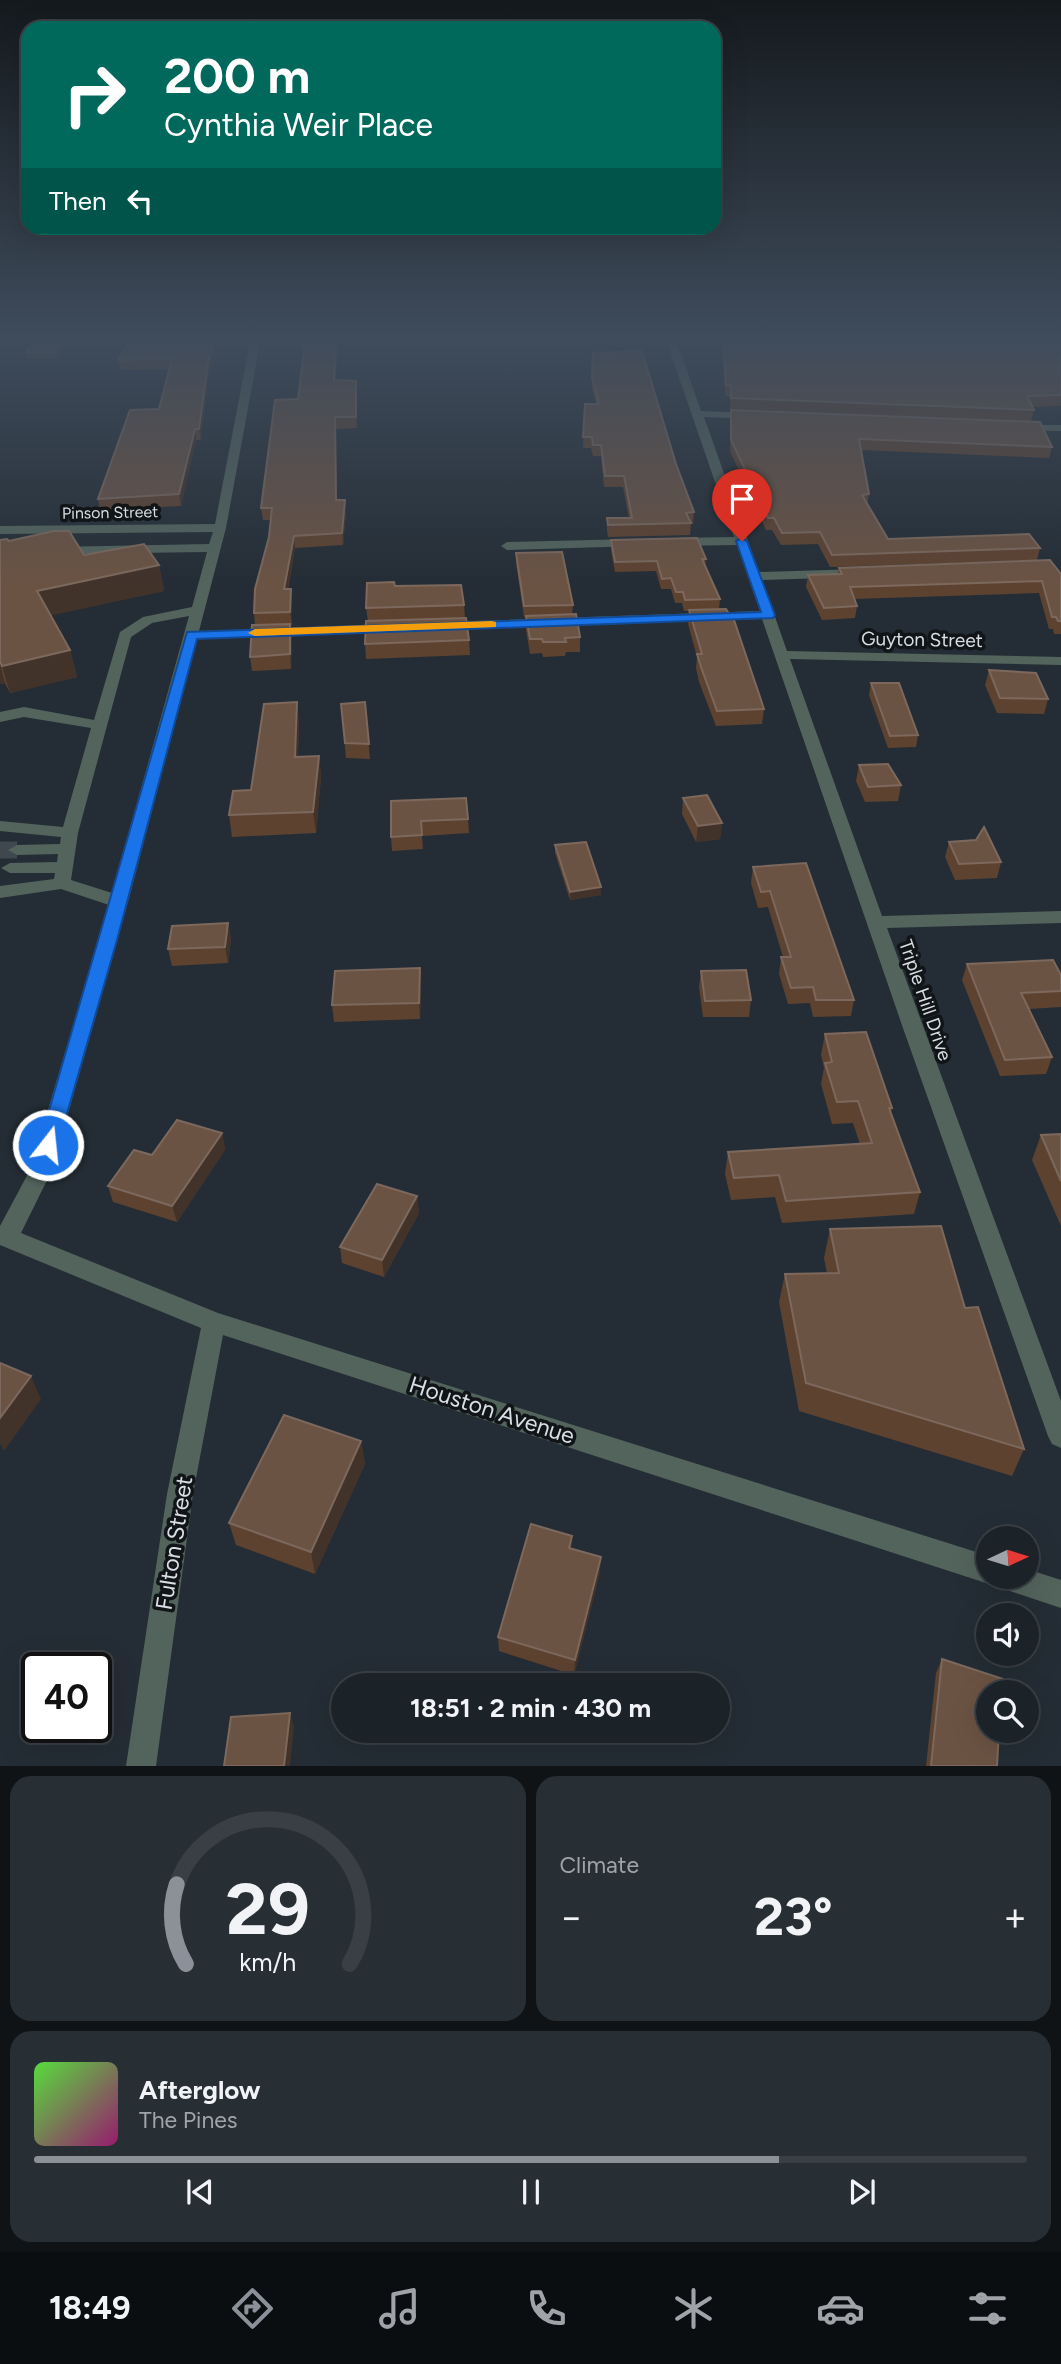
<!DOCTYPE html>
<html lang="en">
<head>
<meta charset="utf-8">
<style>
  body { margin:0; font-family:Figtree,sans-serif; background:#282f34; color:#f1f3f6; height:100vh; display:flex; flex-direction:column; font-size:26px; white-space:nowrap }
  * { box-sizing:border-box; margin:0 }
  p { font-size:23px; color:#a0a4a8 }
  .icon { flex:none; width:38px; height:38px; fill:none; stroke:currentColor; stroke-width:2; stroke-linecap:round; stroke-linejoin:round }
  .map { position:relative; height:1766px; overflow:hidden }
  .details { display:flex; flex-direction:column; gap:10px; padding:10px; background:#0f1316; flex:1 }
  .details>* { flex:none }
  .banner { position:absolute; left:21px; top:21px; width:700px; height:214px; border-radius:21px; box-shadow:0 7px 28px #0002,0 0 0 2px #393f45; background:#00695c; color:#fff; overflow:hidden }
  .needle { width:46px; rotate:86deg }
  .buttons { position:absolute; left:976px; top:1526px; display:grid; gap:14px }
  .buttons a { display:grid; place-items:center; width:63px; height:63px; border-radius:50%; background:#1b2228; box-shadow:0 7px 28px #0002,0 0 0 2px #393f45; font-size:35px }
  .speed { position:absolute; left:21px; top:1652px; display:flex; gap:14px; font-size:35px; font-weight:700; text-align:center }
  .speed>* { display:grid; place-content:center; width:91px; height:91px; border-radius:50%; background:#1b2228; box-shadow:0 7px 28px #0002,0 0 0 2px #393f45; line-height:1 }
  .speed .limit { border:4px solid #111; border-radius:10px; background:#fff; color:#111 }
  .pin { position:absolute; display:grid; place-items:center; width:60px; height:60px; color:#fff; margin:-72px -30px; border-radius:50% 50% 50% 0; rotate:-45deg; box-shadow:0 0 7px #0007 }
  .pin .icon { rotate:45deg }
  .me { position:absolute; width:77px; margin:-38px; rotate:16deg; stroke-linejoin:round; filter:drop-shadow(0 0 5px #0008) }
  .turn { display:flex; align-items:center; gap:24px; height:147px; padding:0 28px; font-size:32px }
  .turn .icon { width:91px; height:91px; stroke-width:2.5 }
  .turn b { display:block; font-size:49px; line-height:60px }
  .then { display:flex; align-items:center; height:66px; padding:0 28px; background:#0003; gap:14px; font-size:26px }
  .big { font-size:52px; font-weight:700; line-height:1.1 }
  .details .card { flex:1; display:flex; flex-direction:column; justify-content:center; gap:10px; min-width:0; padding:0 24px; border-radius:21px; background:#282f34 }
  .details .dial { align-items:center; gap:0 }
  .dial svg { height:182px; overflow:visible; fill:none; stroke:#393f45; stroke-width:7; stroke-linecap:round; text-anchor:middle }
  .dial text { fill:#f1f3f6; stroke:none }
  .song { display:flex; align-items:center; gap:21px }
  .cover { width:84px; height:84px; border-radius:10px; background:linear-gradient(135deg,hsl(110 70% 55%),hsl(320 70% 35%)) }
  .played { height:7px; border-radius:4px; background:linear-gradient(90deg,#8c9099 75%,#393f45 75%) }
  .keys { display:flex; justify-content:space-around; direction:ltr }
  .heat { display:flex; justify-content:space-between; align-items:center; font-size:38px; direction:ltr }
  .details .tiles { flex:1; display:grid; gap:10px; grid-template-columns:1fr 1fr }
  .card:last-child { grid-column:span 2 }
  .trip { position:absolute; left:331px; top:1673px; width:399px; height:70px; border-radius:35px; background:#1b2228; box-shadow:0 7px 28px #0002,0 0 0 2px #393f45; font-weight:700; line-height:70px; text-align:center }
  .menu { display:flex; height:112px; justify-content:space-around; align-items:center; background:#0b0e10; color:#a0a4a8 }
  .menu .icon { width:49px; height:49px }
  .menu .current { color:#8c9099 }
  .menu b { font-size:32px; color:#f1f3f6 }
  .map>svg:first-child { display:block }
  .lines { fill:none; stroke-linecap:round; stroke-linejoin:round }
  .minor-tunnel { stroke:#3f484f; stroke-width:17; stroke-dasharray:17 9; stroke-linecap:butt }
  .minor { fill:#53645d; fill-rule:evenodd }
  .wall { fill:#5e4230 }
  .shaded-wall { fill:#41322a }
  .building { fill:#6b5343; stroke:#7c685c; stroke-width:2 }
  .route { fill:#1a73e8; stroke:#114b97; stroke-width:2 }
  .slow { fill:#f59e0b }
  .labels { text-anchor:middle; stroke-width:7; stroke-linejoin:round; paint-order:stroke }
  .far-street-label { font-size:16px; fill:#d8dee3; stroke:#111518 }
  .street-label { font-size:19px; fill:#d8dee3; stroke:#111518 }
  .near-street-label { font-size:23px; fill:#d8dee3; stroke:#111518 }
</style>
</head>
<body>
<div class="map">
<svg width="1061" height="1766" viewBox="0 0 1061 1766">
  <rect width="100%" height="100%" fill="#242d35"/>
  <g class="lines">
    <polyline class="minor-tunnel" points="0,850 17,850"/>
    <g class="minor">
      <path d="M251,337H261L226,528L199,631L387,624L394,628L387,632L197,639L128,902L52,1170L21,1233L218,1313L989,1556V1577H1027V1569L1061,1580V1608L998,1587L996,1581L989,1584L223,1335L193,1494L156,1766H126L167,1494L201,1328L0,1245V1226L30,1170L109,905L61,889L0,898V886L54,879L55,873H10L1,868L10,863L57,862L58,854L17,855L8,850L17,845L60,844L61,837L0,831V821L63,827L91,728L24,717L0,722V712L24,707L94,720L120,632L143,617L192,607L207,552L58,554L52,550L54,547L209,544L213,532L0,534V526L215,524ZM189,616L112,893L71,880L78,833L131,637L152,623Z"/>
      <polygon points="665,337 675,337 701,411 753,413 758,416 753,419 704,417 759,572 860,569 866,573 860,577 762,580 787,651 1061,657 1061,665 790,659 882,916 1061,911 1061,923 887,928 1061,1401 1061,1448 1052,1444 1048,1436 904,1031 762,619 443,630 436,626 443,622 760,611 737,545 675,546 669,542 675,538 734,537"/>
      <polygon points="1019,425 1061,425 1061,431 1015,430 1014,428"/>
      <polygon points="633,539 639,543 637,546 507,550 501,546 507,542"/>
    </g>
  </g>
  <g class="wall">
    <polygon points="36,337 69,337 58,358 27,358 26,352"/>
    <polygon points="133,337 221,337 209,373 201,440 196,440 181,506 100,510 98,499 159,409 169,369 120,370 118,360"/>
    <polygon points="286,337 377,337 376,342 338,343 335,380 357,392 357,428 336,429 337,500 346,512 343,545 295,548 288,589 292,602 292,625 290,625 292,638 291,669 252,671 250,657 255,625 254,613 269,537 271,520 263,520 261,508 298,399 304,351 296,349 296,343 287,343"/>
    <polygon points="722,337 1061,337 1061,406 1033,407 1034,410 1031,421 730,409 730,397 725,396"/>
    <polygon points="593,353 676,464 694,512 693,524 691,524 690,535 608,537 607,530 607,518 629,518 623,487 604,487 601,456 593,456 591,448 583,448 585,404 596,404 592,389"/>
    <polygon points="731,410 1052,447 1049,458 861,450 869,494 867,504 888,539 1040,548 1037,560 830,567 818,544 781,545 772,530 766,530 730,451"/>
    <polygon points="0,540 84,555 159,565 164,591 51,615 70,650 77,677 10,693 5,683 0,684"/>
    <polygon points="611,540 706,559 705,566 720,599 719,609 764,709 762,724 716,726 699,682 696,668 697,657 688,624 689,611 684,611 682,603 675,603 671,589 661,589 656,571 615,572 611,550"/>
    <polygon points="516,553 573,605 572,614 580,637 580,652 566,652 565,656 543,657 542,653 530,654 526,630 526,617 524,617 516,563"/>
    <polygon points="839,568 1061,574 1061,634 1054,634 1053,629 1049,629 1039,593 854,599 857,606 855,618 822,620 806,587 808,575 838,574"/>
    <polygon points="395,586 464,605 465,618 469,640 470,655 366,659 365,644 368,621 366,608"/>
    <polygon points="989,670 1048,699 1044,714 997,713 985,685"/>
    <polygon points="871,683 918,735 916,747 888,748 869,695"/>
    <polygon points="365,702 370,759 346,758 341,704"/>
    <polygon points="299,722 298,757 319,756 321,777 316,833 232,837 229,815 251,790"/>
    <polygon points="859,765 901,785 898,801 865,802 856,781"/>
    <polygon points="683,798 722,823 720,839 696,842 682,814"/>
    <polygon points="391,801 468,819 469,833 422,836 423,849 392,851 391,837"/>
    <polygon points="949,842 1001,862 997,878 955,880 945,857"/>
    <polygon points="555,845 601,887 601,895 570,900 555,853"/>
    <polygon points="753,867 854,1000 851,1016 813,1017 810,1003 788,1004 779,974 781,957 783,957 768,907 758,908 751,883"/>
    <polygon points="228,923 231,939 228,963 172,966 168,949"/>
    <polygon points="967,964 1061,975 1061,1007 1029,1009 1052,1057 1046,1074 1000,1076 962,980"/>
    <polygon points="420,968 421,985 420,1019 334,1022 332,1005"/>
    <polygon points="701,971 751,1000 749,1017 703,1017 699,987"/>
    <polygon points="825,1034 892,1108 891,1113 920,1192 914,1214 782,1223 775,1197 731,1200 725,1174 728,1152 860,1144 853,1123 832,1124 821,1084 824,1068 821,1055"/>
    <polygon points="222,1133 225,1150 177,1222 113,1202 108,1186 152,1155"/>
    <polygon points="1061,1134 1061,1226 1032,1160 1041,1135"/>
    <polygon points="417,1196 419,1213 384,1277 342,1263 340,1247"/>
    <polygon points="830,1229 965,1308 1024,1449 1012,1476 799,1411 779,1302 785,1274 827,1273 824,1258"/>
    <polygon points="361,1441 365,1464 315,1574 236,1545 229,1523"/>
    <polygon points="572,1536 571,1549 600,1572 574,1675 499,1651 498,1637"/>
    <polygon points="942,1659 997,1766 926,1766 936,1673"/>
  </g>
  <g class="shaded-wall">
    <polygon points="65,337 69,337 58,358 56,352"/>
    <polygon points="216,337 221,337 209,373 201,440 199,429 208,363"/>
    <polygon points="337,337 338,343 335,391 334,380"/>
    <polygon points="356,381 357,392 357,428 356,417"/>
    <polygon points="335,417 336,429 337,513 336,500"/>
    <polygon points="195,429 196,440 181,506 179,494"/>
    <polygon points="345,500 346,512 343,545 342,533"/>
    <polygon points="294,536 295,548 285,602 284,589"/>
    <polygon points="159,565 164,591 44,617 37,591"/>
    <polygon points="291,589 292,602 292,625 290,612"/>
    <polygon points="290,624 292,638 291,669 290,654"/>
    <polygon points="70,650 77,677 10,693 2,666"/>
    <polygon points="0,664 5,683 0,684"/>
    <polygon points="297,702 299,722 297,778 295,757"/>
    <polygon points="319,756 321,777 316,833 313,812"/>
    <polygon points="722,823 720,839 696,842 698,826"/>
    <polygon points="601,887 601,895 570,900 570,892"/>
    <polygon points="228,923 231,939 228,963 225,947"/>
    <polygon points="420,968 421,985 420,1019 419,1003"/>
    <polygon points="222,1133 225,1150 177,1222 172,1206"/>
    <polygon points="417,1196 419,1213 384,1277 382,1260"/>
    <polygon points="31,1376 41,1399 4,1451 0,1443 0,1418"/>
    <polygon points="361,1441 365,1464 315,1574 311,1552"/>
    <polygon points="601,1557 600,1572 574,1675 575,1660"/>
    <polygon points="290,1713 294,1727 290,1766 284,1766"/>
  </g>
  <g class="building">
    <polygon points="36,337 65,337 56,352 26,352"/>
    <polygon points="133,337 216,337 208,363 199,429 195,429 179,494 98,499 130,410 159,409 172,359 118,360"/>
    <polygon points="295,337 337,337 334,380 356,381 356,417 335,417 336,500 345,500 342,533 294,536 284,589 291,589 290,612 254,613 255,589 269,537 272,508 261,508 275,400 298,399 305,341 295,338"/>
    <polygon points="723,337 1061,337 1061,395 1027,396 1034,410 731,398 731,385 726,385"/>
    <polygon points="642,351 676,464 694,512 686,513 691,523 608,525 607,518 632,518 624,476 605,476 601,445 593,445 592,437 583,437 585,404 599,404 592,378 593,353"/>
    <polygon points="731,410 1040,422 1052,447 859,439 869,494 862,495 888,539 1029,534 1040,548 832,555 820,532 782,533 774,518 768,518 731,440"/>
    <polygon points="54,531 69,531 84,555 144,544 159,565 37,591 70,650 2,666 0,661 0,540 7,539 9,541"/>
    <polygon points="697,538 706,559 702,559 720,599 685,600 683,592 676,592 671,578 662,579 657,561 615,562 611,540"/>
    <polygon points="562,552 573,605 524,606 516,553"/>
    <polygon points="1050,560 1061,574 1061,621 1058,621 1056,617 1052,617 1042,581 850,587 857,606 824,608 808,575 842,574 839,568"/>
    <polygon points="394,582 395,586 461,585 464,605 366,608 367,583"/>
    <polygon points="726,609 729,614 732,614 764,709 717,711 701,667 697,654 702,654 689,610"/>
    <polygon points="576,614 580,637 565,638 566,642 543,642 542,639 530,639 526,616"/>
    <polygon points="466,618 469,640 365,644 366,621"/>
    <polygon points="290,624 290,654 250,657 252,625"/>
    <polygon points="989,670 1036,673 1048,699 1000,698"/>
    <polygon points="871,683 899,683 918,735 890,736"/>
    <polygon points="297,702 295,757 319,756 313,812 229,815 233,791 251,790 264,704"/>
    <polygon points="365,702 369,744 345,743 341,704"/>
    <polygon points="888,764 901,785 868,787 859,765"/>
    <polygon points="707,795 722,823 698,826 683,798"/>
    <polygon points="466,798 468,819 421,821 422,835 391,837 391,801"/>
    <polygon points="984,827 1001,862 959,864 949,842 976,840"/>
    <polygon points="586,842 601,887 570,892 555,845"/>
    <polygon points="806,863 854,1000 816,1000 813,987 791,988 781,957 791,957 770,891 761,892 753,867"/>
    <polygon points="228,923 225,947 168,949 172,926"/>
    <polygon points="1053,960 1061,975 1061,991 1021,993 1052,1057 1005,1060 967,964"/>
    <polygon points="420,968 419,1003 332,1005 335,971"/>
    <polygon points="746,970 751,1000 705,1001 701,971"/>
    <polygon points="866,1032 892,1108 889,1108 920,1192 786,1201 779,1175 734,1178 728,1152 872,1143 858,1101 837,1102 825,1063 832,1062 825,1034"/>
    <polygon points="177,1120 222,1133 172,1206 108,1186 134,1150 152,1155"/>
    <polygon points="1061,1134 1061,1181 1041,1135"/>
    <polygon points="377,1184 417,1196 382,1260 340,1247"/>
    <polygon points="941,1226 965,1308 978,1307 1024,1449 806,1383 785,1274 839,1273 830,1229"/>
    <polygon points="0,1363 31,1376 0,1418"/>
    <polygon points="284,1415 361,1441 311,1552 229,1523"/>
    <polygon points="531,1524 572,1536 569,1548 601,1557 575,1660 498,1637"/>
    <polygon points="942,1659 1003,1679 1002,1692 989,1692 989,1731 999,1731 997,1766 931,1766"/>
    <polygon points="290,1713 284,1766 224,1766 231,1717"/>
  </g>
  <linearGradient id="sky" x2="0" y2="1"><stop stop-color="#14191d"/><stop offset="0.58" stop-color="#3f4c5c"/><stop offset="1" stop-color="#3f4c5c" stop-opacity="0"/></linearGradient>
  <rect width="1061" height="584" fill="url(#sky)"/>
  <polygon class="route" points="742,538 747,541 775,615 773,618 197,639 117,940 58,1145 55,1150 48,1152 41,1150 39,1145 187,632 761,612 736,541"/>
  <polygon class="slow" points="492,621 496,622 496,627 255,636 248,633 255,629"/>
  <g class="labels">
    <g class="far-street-label">
      <text transform="translate(110 512) rotate(-1)" y="6">Pinson Street</text>
    </g>
    <g class="street-label">
      <text transform="translate(922 639) rotate(1)" y="7">Guyton Street</text>
      <text transform="translate(926 1000) rotate(71)" y="7">Triple Hill Drive</text>
    </g>
    <g class="near-street-label">
      <text transform="translate(492 1410) rotate(18)" y="8">Houston Avenue</text>
      <text transform="translate(174 1543) rotate(-81)" y="8">Fulton Street</text>
    </g>
  </g>
</svg>
<div class="buttons">
<a><svg class="needle" viewBox="-14 -14 28 28"><path d="M0-13l5 13h-10z" fill="#e53935"/><path d="M0 13l5-13h-10z" fill="#a0a4a8"/></svg></a>
<a><svg class="icon" aria-label="sound" viewBox="0 0 24 24"><path d="M4 9h4l5-4v14l-5-4H4zM17 9q2 3 0 6"/></svg></a>
<a><svg class="icon" aria-label="search" viewBox="0 0 24 24"><circle cx="10" cy="10" r="6"/><path d="M15 15l6 6"/></svg></a>
</div>
<div class="speed"><div class="limit">40</div></div>
<div class="pin" style="left:742px;top:541px;background:#d93025"><svg class="icon" aria-label="arrive" viewBox="0 0 24 24"><path d="M6 21V4h12l-3 4 3 4H6"/></svg></div>
<svg class="me" style="left:48px;top:1145px" viewBox="-20 -20 40 40"><circle r="17" fill="#1a73e8" stroke="#fff" stroke-width="3"/><path d="M0-11L8 9 0 5-8 9z" fill="#fff"/></svg>
<div class="trip">18:51 · 2 min · 430 m</div>
<div class="banner">
<div class="turn"><svg class="icon" aria-label="right" viewBox="0 0 24 24"><path d="M7 20v-9h11M14 6l5 5-5 5"/></svg><div><b>200 m</b>Cynthia Weir Place</div></div>
<div class="then">Then<svg class="icon" aria-label="left" viewBox="0 0 24 24"><path d="M17 20v-9H6M10 6l-5 5 5 5"/></svg></div>
</div>
</div>
<section class="details">
<div class="tiles">
<div class="card dial"><svg viewBox="0 0 100 80">
<path d="M14 69A42 42 0 1 1 86 69"/>
<path d="M14 69A42 42 0 0 1 10 34" stroke="#8c9099"/>
<text x="50" y="56" font-size="32" font-weight="700">29</text>
<text x="50" y="72" font-size="11">km/h</text>
</svg></div>
<div class="card"><p>Climate</p>
<div class="heat"><a>−</a><b class="big">23°</b><a>+</a></div>
</div>
<div class="card">
<div class="song"><i class="cover"></i><div><b>Afterglow</b><p>The Pines</p></div></div>
<div class="played"></div>
<div class="keys"><svg class="icon" aria-label="previous" viewBox="0 0 24 24"><path d="M18 5L8 12l10 7zM5 5v14"/></svg><svg class="icon" aria-label="pause" viewBox="0 0 24 24"><path d="M8 5v14M16 5v14"/></svg><svg class="icon" aria-label="next" viewBox="0 0 24 24"><path d="M6 5l10 7-10 7zM19 5v14"/></svg></div>
</div>
</div>
</section>
<nav class="menu">
<b>18:49</b>
<svg class="icon current" aria-label="directions" viewBox="0 0 24 24"><path d="M12 3l9 9-9 9-9-9zM9 14v-3h6M13 9l2 2-2 2"/></svg>
<svg class="icon" aria-label="music" viewBox="0 0 24 24"><path d="M9 18V5l10-2v13"/><circle cx="6" cy="18" r="3"/><circle cx="16" cy="16" r="3"/></svg>
<svg class="icon" aria-label="phone" viewBox="0 0 24 24"><path d="M5 4h4l2 5-3 2q2 4 5 5l2-3 5 2v4C11 20 4 13 5 4z"/></svg>
<svg class="icon" aria-label="climate" viewBox="0 0 24 24"><path d="M12 3v18M4 7l16 10M4 17L20 7"/></svg>
<svg class="icon" aria-label="car" viewBox="0 0 24 24"><path d="M5 17H2v-5l4-1 3-4h7l3 4 3 1v5h-3M9 17h6M6 11h13"/><circle cx="7" cy="17" r="2"/><circle cx="17" cy="17" r="2"/></svg>
<svg class="icon" aria-label="filters" viewBox="0 0 24 24"><path d="M4 7h16M4 17h16"/><circle cx="9" cy="7" r="2"/><circle cx="15" cy="17" r="2"/></svg>
</nav>
</body>
</html>
